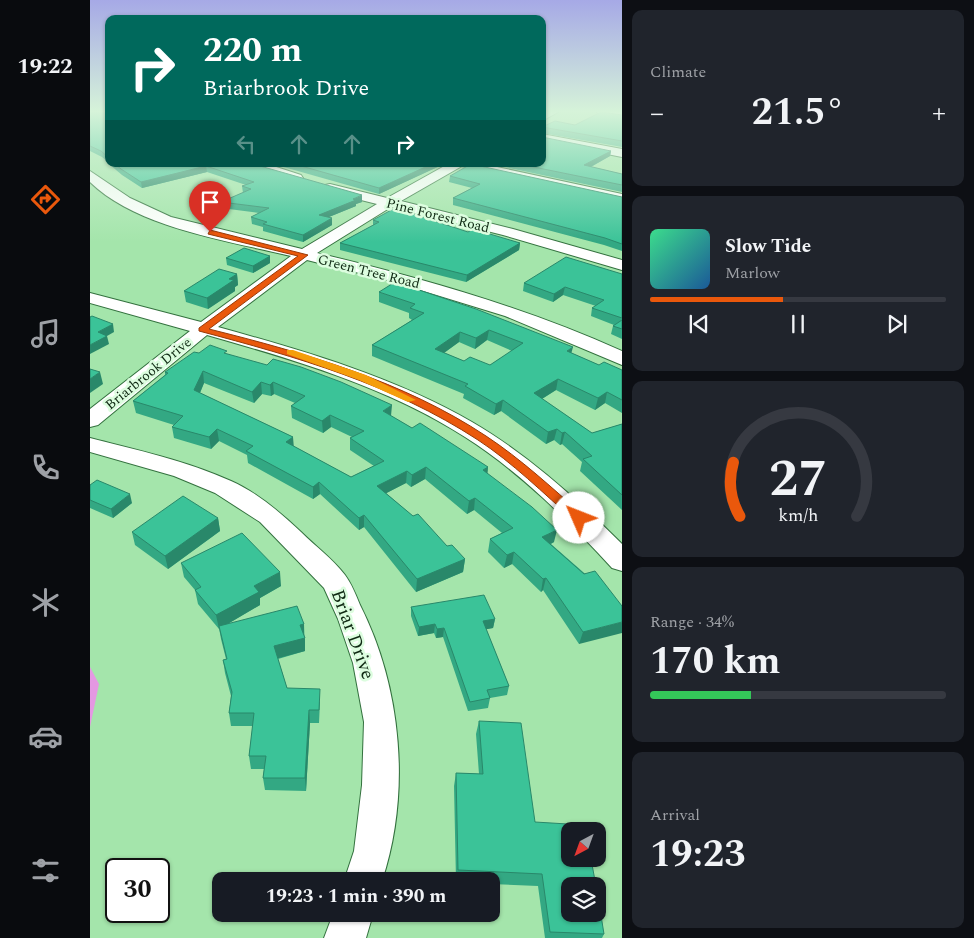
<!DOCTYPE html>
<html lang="en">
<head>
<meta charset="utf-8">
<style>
  body { margin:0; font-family:Spectral,serif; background:#20242c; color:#f1f3f6; height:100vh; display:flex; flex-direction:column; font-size:19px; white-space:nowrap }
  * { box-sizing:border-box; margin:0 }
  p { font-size:16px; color:#9ea1a6 }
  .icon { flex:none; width:28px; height:28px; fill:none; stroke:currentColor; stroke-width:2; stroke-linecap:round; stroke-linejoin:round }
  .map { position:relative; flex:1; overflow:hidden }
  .details { display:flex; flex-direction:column; gap:10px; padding:10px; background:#0d0f14; width:352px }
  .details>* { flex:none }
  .guide { position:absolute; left:15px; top:15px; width:441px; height:152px; border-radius:10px; box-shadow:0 1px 4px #0004; background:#00695c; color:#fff; overflow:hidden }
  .needle { width:32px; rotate:221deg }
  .tools { position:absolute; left:471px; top:822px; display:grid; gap:10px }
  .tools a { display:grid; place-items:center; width:45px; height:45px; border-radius:10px; background:#171b24; box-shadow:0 1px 4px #0004; font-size:25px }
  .speed { position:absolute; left:15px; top:858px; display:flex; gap:10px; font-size:25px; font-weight:700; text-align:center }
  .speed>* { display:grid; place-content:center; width:65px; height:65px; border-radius:50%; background:#171b24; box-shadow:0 1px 4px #0004; line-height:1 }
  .speed .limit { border:2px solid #111; border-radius:8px; background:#fff; color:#111 }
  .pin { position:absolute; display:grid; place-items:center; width:42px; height:42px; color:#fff; margin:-51px -21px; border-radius:50% 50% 50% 0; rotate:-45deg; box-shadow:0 0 5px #0007 }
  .pin .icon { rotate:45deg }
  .me { position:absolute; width:55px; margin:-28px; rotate:314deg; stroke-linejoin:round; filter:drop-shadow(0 0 4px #0008) }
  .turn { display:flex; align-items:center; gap:18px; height:105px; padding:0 15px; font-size:22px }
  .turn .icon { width:65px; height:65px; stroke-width:2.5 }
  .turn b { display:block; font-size:35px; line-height:42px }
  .lanes { display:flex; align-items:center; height:48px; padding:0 15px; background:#0003; justify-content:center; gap:25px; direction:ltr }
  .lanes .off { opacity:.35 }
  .big { font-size:38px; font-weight:700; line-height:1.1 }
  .details .tile { flex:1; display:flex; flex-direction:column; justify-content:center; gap:8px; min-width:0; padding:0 18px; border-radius:10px; background:#20242c }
  .details .dial { align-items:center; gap:0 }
  .dial svg { height:130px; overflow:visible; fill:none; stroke:#363941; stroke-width:7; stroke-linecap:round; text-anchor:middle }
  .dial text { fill:#f1f3f6; stroke:none }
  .song { display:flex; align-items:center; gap:15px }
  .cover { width:60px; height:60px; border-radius:8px; background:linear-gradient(135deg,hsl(150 70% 55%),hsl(210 70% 35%)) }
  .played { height:5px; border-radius:2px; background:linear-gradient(90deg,#ea580c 45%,#363941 45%) }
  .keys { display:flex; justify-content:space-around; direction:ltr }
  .heat { display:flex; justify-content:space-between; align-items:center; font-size:28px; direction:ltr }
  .charge { height:8px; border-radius:4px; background:linear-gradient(90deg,#34c759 34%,#363941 0) }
  .trip { position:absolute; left:122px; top:872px; width:288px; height:50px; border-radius:10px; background:#171b24; box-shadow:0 1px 4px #0004; font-weight:700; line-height:50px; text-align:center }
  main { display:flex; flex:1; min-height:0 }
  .tab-bar { display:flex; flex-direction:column; width:90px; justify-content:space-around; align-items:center; background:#090b0e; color:#9ea1a6 }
  .tab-bar .icon { width:35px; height:35px }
  .tab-bar .selected { color:#ea580c }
  .tab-bar b { font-size:22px; color:#f1f3f6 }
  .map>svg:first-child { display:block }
  .water { fill:#e498e2 }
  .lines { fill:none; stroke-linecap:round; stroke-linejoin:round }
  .minor-casing { stroke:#33713e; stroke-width:2 }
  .minor { fill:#fff; fill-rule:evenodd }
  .wall { fill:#33a883; fill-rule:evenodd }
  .shaded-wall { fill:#29886a }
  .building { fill:#3bc398; stroke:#29886a; fill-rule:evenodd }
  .route { fill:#ea580c; stroke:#983908 }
  .slow { fill:#f59e0b }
  .labels { text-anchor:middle; stroke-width:5; stroke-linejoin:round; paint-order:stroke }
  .far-street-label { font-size:14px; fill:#0f2913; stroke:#dcfddf }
  .near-street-label { font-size:19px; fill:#0f2913; stroke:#dcfddf }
</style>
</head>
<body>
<main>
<nav class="tab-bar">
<b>19:22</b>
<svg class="icon selected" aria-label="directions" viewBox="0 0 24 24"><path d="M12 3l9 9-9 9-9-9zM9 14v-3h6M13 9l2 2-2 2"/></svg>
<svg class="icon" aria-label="music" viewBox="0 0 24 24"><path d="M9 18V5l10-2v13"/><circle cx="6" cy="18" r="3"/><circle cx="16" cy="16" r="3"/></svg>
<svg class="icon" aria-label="phone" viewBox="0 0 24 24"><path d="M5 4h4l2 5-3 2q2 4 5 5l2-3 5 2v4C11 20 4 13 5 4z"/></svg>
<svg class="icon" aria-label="climate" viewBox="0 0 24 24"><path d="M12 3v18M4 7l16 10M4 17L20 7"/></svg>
<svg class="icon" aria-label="car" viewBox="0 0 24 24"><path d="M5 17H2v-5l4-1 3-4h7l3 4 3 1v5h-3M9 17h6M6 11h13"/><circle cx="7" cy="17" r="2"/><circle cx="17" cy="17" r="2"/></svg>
<svg class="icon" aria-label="filters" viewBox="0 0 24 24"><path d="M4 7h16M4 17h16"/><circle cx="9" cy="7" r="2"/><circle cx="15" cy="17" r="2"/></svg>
</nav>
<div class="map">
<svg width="532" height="938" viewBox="0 0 532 938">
  <rect width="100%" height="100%" fill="#a4e5ab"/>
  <polygon class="water" points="0,667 9,684 0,727"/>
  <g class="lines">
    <g class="minor-casing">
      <g id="minor">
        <polygon points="458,111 470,111 452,121 452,113"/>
        <polygon points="505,111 532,111 532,117 510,114"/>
        <polygon points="452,134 532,149 532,157 452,141"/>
        <polygon points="159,164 177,164 211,175 213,178 211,181 201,181 161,167"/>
        <path d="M358,164H393L532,194V202L372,166L311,201L423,229L532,260V270L413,235L301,207L227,253C332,278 434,307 532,351V365L415,316L301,281L217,260L128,327C215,351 304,377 382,422C437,454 487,499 532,544V571L522,568C478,520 430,472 375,437C297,387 205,360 117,335L8,425L0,427V409L100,331L0,303V293L111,322L201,256C139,241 47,228 0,182V171L40,198L81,217L212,249L287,204L235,191L233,188L235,185L240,184L297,198Z"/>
        <path d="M0,438C47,450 97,461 141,481C168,493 191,513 211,532C225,546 243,559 255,575C261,583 266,595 270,605C312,688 321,793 292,881H254L264,851L272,785L274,722L263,663L248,619L234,588L170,522L125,493L84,476L0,452Z"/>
        <polygon points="243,914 283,914 276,938 234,938"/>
      </g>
    </g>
    <use href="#minor" class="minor"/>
  </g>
  <g class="wall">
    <polygon points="0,111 19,111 19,163 12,157 0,151"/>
    <polygon points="532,115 532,147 452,133 452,127 485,125"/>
    <polygon points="521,151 520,156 501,167 532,174 532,192 401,164 452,164"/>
    <polygon points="19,164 163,164 272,202 266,204 266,206 239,217 242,225 213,242 173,231 173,227 162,224 161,217 169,213 131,208 131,202 153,193 152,186 156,185 117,172 52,188 32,175"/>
    <polygon points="183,164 354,164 289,194"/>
    <polygon points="360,176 532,197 532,251 514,245 363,205 363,198 382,188 359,182"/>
    <polygon points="283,220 378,232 430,243 429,250 376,282 250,250 250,243 283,225"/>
    <polygon points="180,256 180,263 163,273 137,265 136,258"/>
    <polygon points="147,274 148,285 145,287 145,291 118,309 96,302 94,291"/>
    <polygon points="532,274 532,339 521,334 523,326 524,325 501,316 502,308 506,306 473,295 463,302 433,291 434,283"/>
    <path d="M289,292L481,353L509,365L532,370V413L515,403L505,410L466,390L452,399L502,433L532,424V510L490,471L492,462L472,444L470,445L464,440L456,444L411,411L404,415L373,398L374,394L282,356V345L322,320L319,318V313L289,302ZM397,340L422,351L400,365L374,361L354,353L369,342L385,349Z"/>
    <path d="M109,353L137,354L301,416L322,428L398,467L397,473L464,542L461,544L532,606L489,644L453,590L451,592L422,564L414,568L398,552L400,539L412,533L384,510L377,514L335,479L321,487L316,483L296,493L357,546L375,559L373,572L326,592L274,527L269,530L230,494L223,499L158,463L157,455L129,441L121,449L84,438L82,427L84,425L46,413L43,401L75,375V372ZM114,383L164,403L172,394L181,396L184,394L205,403L201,406L202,418L233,433L241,427L262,437L260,438V450L284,466L261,477L203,446V437L110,393Z"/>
    <polygon points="0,485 42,503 23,518 0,508"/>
    <polygon points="128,518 130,531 78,569 45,545 42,532"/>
    <polygon points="91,563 191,586 170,598 170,605 136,625 214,624 215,651 188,659 197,688 230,702 229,723 220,723 216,791 175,790 173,778 174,769 161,769 159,756 163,726 141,726 139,713 141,696 135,673 133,660 136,659 131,639 129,628 129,629 108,604 105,590 94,577"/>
    <polygon points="321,607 405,619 403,628 396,629 419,686 417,695 400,698 398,708 378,711 353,637 346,638 344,633 328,636 321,616"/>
    <polygon points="389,721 445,822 514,934 512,938 455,938 448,886 401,884 401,881 366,881 364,786 366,773 389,774 386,734"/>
  </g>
  <g class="shaded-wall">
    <polygon points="521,151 520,156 493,171 494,165"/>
    <polygon points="342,164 354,164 289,194 289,188"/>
    <polygon points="116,166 117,172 52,188 51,182"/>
    <polygon points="272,195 272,202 266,204 266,206 229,221 229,215"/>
    <polygon points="242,218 242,225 213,242 213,235"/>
    <polygon points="430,243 429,250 376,282 377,275"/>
    <polygon points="180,256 180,263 163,273 163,266"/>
    <polygon points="147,274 148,285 145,287 145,291 118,309 117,298 139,279"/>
    <polygon points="475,287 473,295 463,302 464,294"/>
    <polygon points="23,324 24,332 10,340 8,332"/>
    <polygon points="399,330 397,340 385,349 386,338"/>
    <polygon points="370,332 369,342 344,360 345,349"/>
    <polygon points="17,336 19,344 0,354 0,345"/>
    <polygon points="483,347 480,358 477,351"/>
    <polygon points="113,371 114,383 106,402 104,390"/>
    <polygon points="10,372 13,384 0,393 0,379"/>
    <polygon points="468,379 466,390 442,405 444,393"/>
    <polygon points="171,382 172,394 164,403 162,392"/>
    <polygon points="183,382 184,394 181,396 180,385"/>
    <polygon points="517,392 515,403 505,410 508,398"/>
    <polygon points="413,400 411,411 404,415 406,404"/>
    <polygon points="302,405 301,416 293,411"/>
    <polygon points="240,415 241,427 233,433 232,421"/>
    <polygon points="127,429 129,441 121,449 119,437"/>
    <polygon points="467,429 464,440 456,444 458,432"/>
    <polygon points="475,432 472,444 470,445 472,433"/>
    <polygon points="203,437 204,449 196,442"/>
    <polygon points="336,467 335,479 321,487 322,475"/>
    <polygon points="398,467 397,479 393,470"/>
    <polygon points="317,471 316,483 287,498 287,486"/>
    <polygon points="229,482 230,494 223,499 223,487"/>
    <polygon points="40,494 42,503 23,518 21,509"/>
    <polygon points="385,498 384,510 377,514 379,501"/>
    <polygon points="274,515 274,527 269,530 269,518"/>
    <polygon points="128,518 130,531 78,569 75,556"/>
    <polygon points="467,530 464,542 450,549 452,537"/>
    <polygon points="424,552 422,564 414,568 417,555"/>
    <polygon points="375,559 373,572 326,592 327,579"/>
    <polygon points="190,572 191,586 170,598 170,605 129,629 126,615 164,586"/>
    <polygon points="456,578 453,590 451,592 453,579"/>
    <polygon points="405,619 403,628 392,630 393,621"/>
    <polygon points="532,622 532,633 489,644 493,632"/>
    <polygon points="214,624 214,637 210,625"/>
    <polygon points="345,624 344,633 328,636 329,627"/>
    <polygon points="354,628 353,637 346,638 347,629"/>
    <polygon points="215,638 215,651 185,659 184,646"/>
    <polygon points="219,710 220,723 216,791 215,778"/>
  </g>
  <g class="building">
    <polygon points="0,111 19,111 19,158 11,151 0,146"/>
    <polygon points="511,112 532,115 532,141 452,127 465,121 485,125"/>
    <polygon points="452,137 521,151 494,165 532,174 532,185 429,164 452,164"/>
    <polygon points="25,164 163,164 272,195 263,199 266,200 229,215 242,218 213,235 173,224 177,222 161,217 179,208 131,202 161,189 152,186 164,182 116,166 51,182 31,169"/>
    <polygon points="204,164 342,164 289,188"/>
    <polygon points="381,164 532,197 532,244 515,238 363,198 390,184 360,176"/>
    <polygon points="305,208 378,232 383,229 430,243 377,275 250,243 289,222 283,220"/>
    <polygon points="154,248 180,256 163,266 136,258"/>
    <polygon points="476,257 532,274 532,318 502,308 514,300 475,287 464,294 434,283"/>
    <polygon points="129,269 147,274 139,279 144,280 117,298 94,291"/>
    <path d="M305,282L386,309L483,347L477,351L509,365L514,362L532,370V400L517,392L508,398L468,379L444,393L502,433L532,424V495L493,459L502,456L475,432L472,433L467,429L458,432L413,400L406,404L375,386L378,384L282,345L334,313L320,308L325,304L289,292ZM399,330L433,343L400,365L380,357L374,361L345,349L370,332L386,338Z"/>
    <polygon points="2,316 23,324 8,332 17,336 0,345 0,317"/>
    <polygon points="532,320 532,329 523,326"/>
    <path d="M120,345L137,351L134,353L177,365L183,359L211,367L251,382L302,405L293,411L322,428L330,423L398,467L393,470L442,507L467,530L452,537L494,574L505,571L532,606V622L493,632L456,578L453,579L424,552L417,555L400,539L423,528L385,498L379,501L336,467L322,475L317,471L287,486L323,516L328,514L357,546L362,545L375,559L327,579L274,515L269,518L229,482L223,487L156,451L163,446L127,429L119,437L82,427L93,416L43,401L78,373L75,372L104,352L109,353ZM113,371L162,392L171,382L180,385L183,382L215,396L201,406L232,421L240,415L274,431L260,438L294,461L261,477L196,442L203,437L104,390Z"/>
    <polygon points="0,369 10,372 0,379"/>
    <polygon points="7,480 40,494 21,509 0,500 0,485"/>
    <polygon points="93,496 128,518 75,556 42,532"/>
    <polygon points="152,533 190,572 164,586 169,592 126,615 105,590 111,587 91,563"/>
    <polygon points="394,595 405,619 393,621 419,686 397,690 400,698 380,702 354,628 347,629 345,624 329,627 321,607"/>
    <polygon points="207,606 214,624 210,625 215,638 184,646 197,688 230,689 229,710 219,710 215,778 173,778 176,756 159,756 164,713 139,713 142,692 133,660 137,659 129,626"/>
    <polygon points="389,721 431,723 445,822 494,825 496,831 480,831 480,859 501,859 506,886 480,886 480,914 508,914 508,897 514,934 460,932 452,874 368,870 366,773 393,774"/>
  </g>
  <linearGradient id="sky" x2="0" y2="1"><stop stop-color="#a6a9e6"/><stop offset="0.46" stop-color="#d6f3d9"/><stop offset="1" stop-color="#d6f3d9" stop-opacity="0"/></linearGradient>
  <rect width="532" height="242" fill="url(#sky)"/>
  <path class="route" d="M120,230L218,255L119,329C215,353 313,381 396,436C431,459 462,488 493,515L495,518L493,521H485C453,493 423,463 388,440C302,384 207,357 109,331V328L208,256L118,234Z"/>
  <polygon class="slow" points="197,350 203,350 276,375 326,400 318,402 269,380 197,354"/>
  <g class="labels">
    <g class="far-street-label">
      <text transform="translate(348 215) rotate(14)" y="5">Pine Forest Road</text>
      <text transform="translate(279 271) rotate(14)" y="5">Green Tree Road</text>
      <text transform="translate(58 373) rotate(-39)" y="5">Briarbrook Drive</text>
    </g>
    <g class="near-street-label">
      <text transform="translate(264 634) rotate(70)" y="7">Briar Drive</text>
    </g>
  </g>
</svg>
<div class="tools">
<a><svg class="needle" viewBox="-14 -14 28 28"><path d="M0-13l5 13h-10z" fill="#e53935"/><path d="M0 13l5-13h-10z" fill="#9ea1a6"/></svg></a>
<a><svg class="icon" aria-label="layers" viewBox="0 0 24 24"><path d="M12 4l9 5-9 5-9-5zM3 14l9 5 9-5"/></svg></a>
</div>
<div class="speed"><div class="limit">30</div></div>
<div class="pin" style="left:120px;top:232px;background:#d93025"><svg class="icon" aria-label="arrive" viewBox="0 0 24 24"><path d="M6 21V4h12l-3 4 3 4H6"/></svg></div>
<svg class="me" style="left:489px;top:518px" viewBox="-20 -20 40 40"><circle r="19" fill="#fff"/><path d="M0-13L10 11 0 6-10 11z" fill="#ea580c"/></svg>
<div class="trip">19:23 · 1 min · 390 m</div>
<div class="guide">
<div class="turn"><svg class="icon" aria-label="right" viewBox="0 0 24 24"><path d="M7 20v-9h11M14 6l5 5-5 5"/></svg><div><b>220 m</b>Briarbrook Drive</div></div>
<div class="lanes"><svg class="icon off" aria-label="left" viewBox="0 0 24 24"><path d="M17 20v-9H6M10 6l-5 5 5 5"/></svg><svg class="icon off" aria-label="ahead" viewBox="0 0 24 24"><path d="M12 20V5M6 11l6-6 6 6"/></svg><svg class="icon off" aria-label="ahead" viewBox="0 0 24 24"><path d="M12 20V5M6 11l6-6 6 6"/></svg><svg class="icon" aria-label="right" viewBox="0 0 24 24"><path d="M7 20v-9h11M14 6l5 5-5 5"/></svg></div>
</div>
</div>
<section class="details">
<div class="tile"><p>Climate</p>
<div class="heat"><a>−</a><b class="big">21.5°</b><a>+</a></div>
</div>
<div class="tile">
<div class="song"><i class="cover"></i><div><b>Slow Tide</b><p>Marlow</p></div></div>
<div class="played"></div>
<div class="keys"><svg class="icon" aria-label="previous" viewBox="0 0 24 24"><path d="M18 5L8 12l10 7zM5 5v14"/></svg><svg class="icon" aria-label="pause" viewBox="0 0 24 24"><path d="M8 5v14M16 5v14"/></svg><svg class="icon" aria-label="next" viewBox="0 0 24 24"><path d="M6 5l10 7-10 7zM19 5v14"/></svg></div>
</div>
<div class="tile dial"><svg viewBox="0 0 100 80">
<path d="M14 69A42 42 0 1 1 86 69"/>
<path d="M14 69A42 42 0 0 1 10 36" stroke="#ea580c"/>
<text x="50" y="56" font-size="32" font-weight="700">27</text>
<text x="50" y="72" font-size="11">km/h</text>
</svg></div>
<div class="tile"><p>Range · 34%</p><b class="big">170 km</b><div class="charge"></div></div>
<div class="tile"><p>Arrival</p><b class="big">19:23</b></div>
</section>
</main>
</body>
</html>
